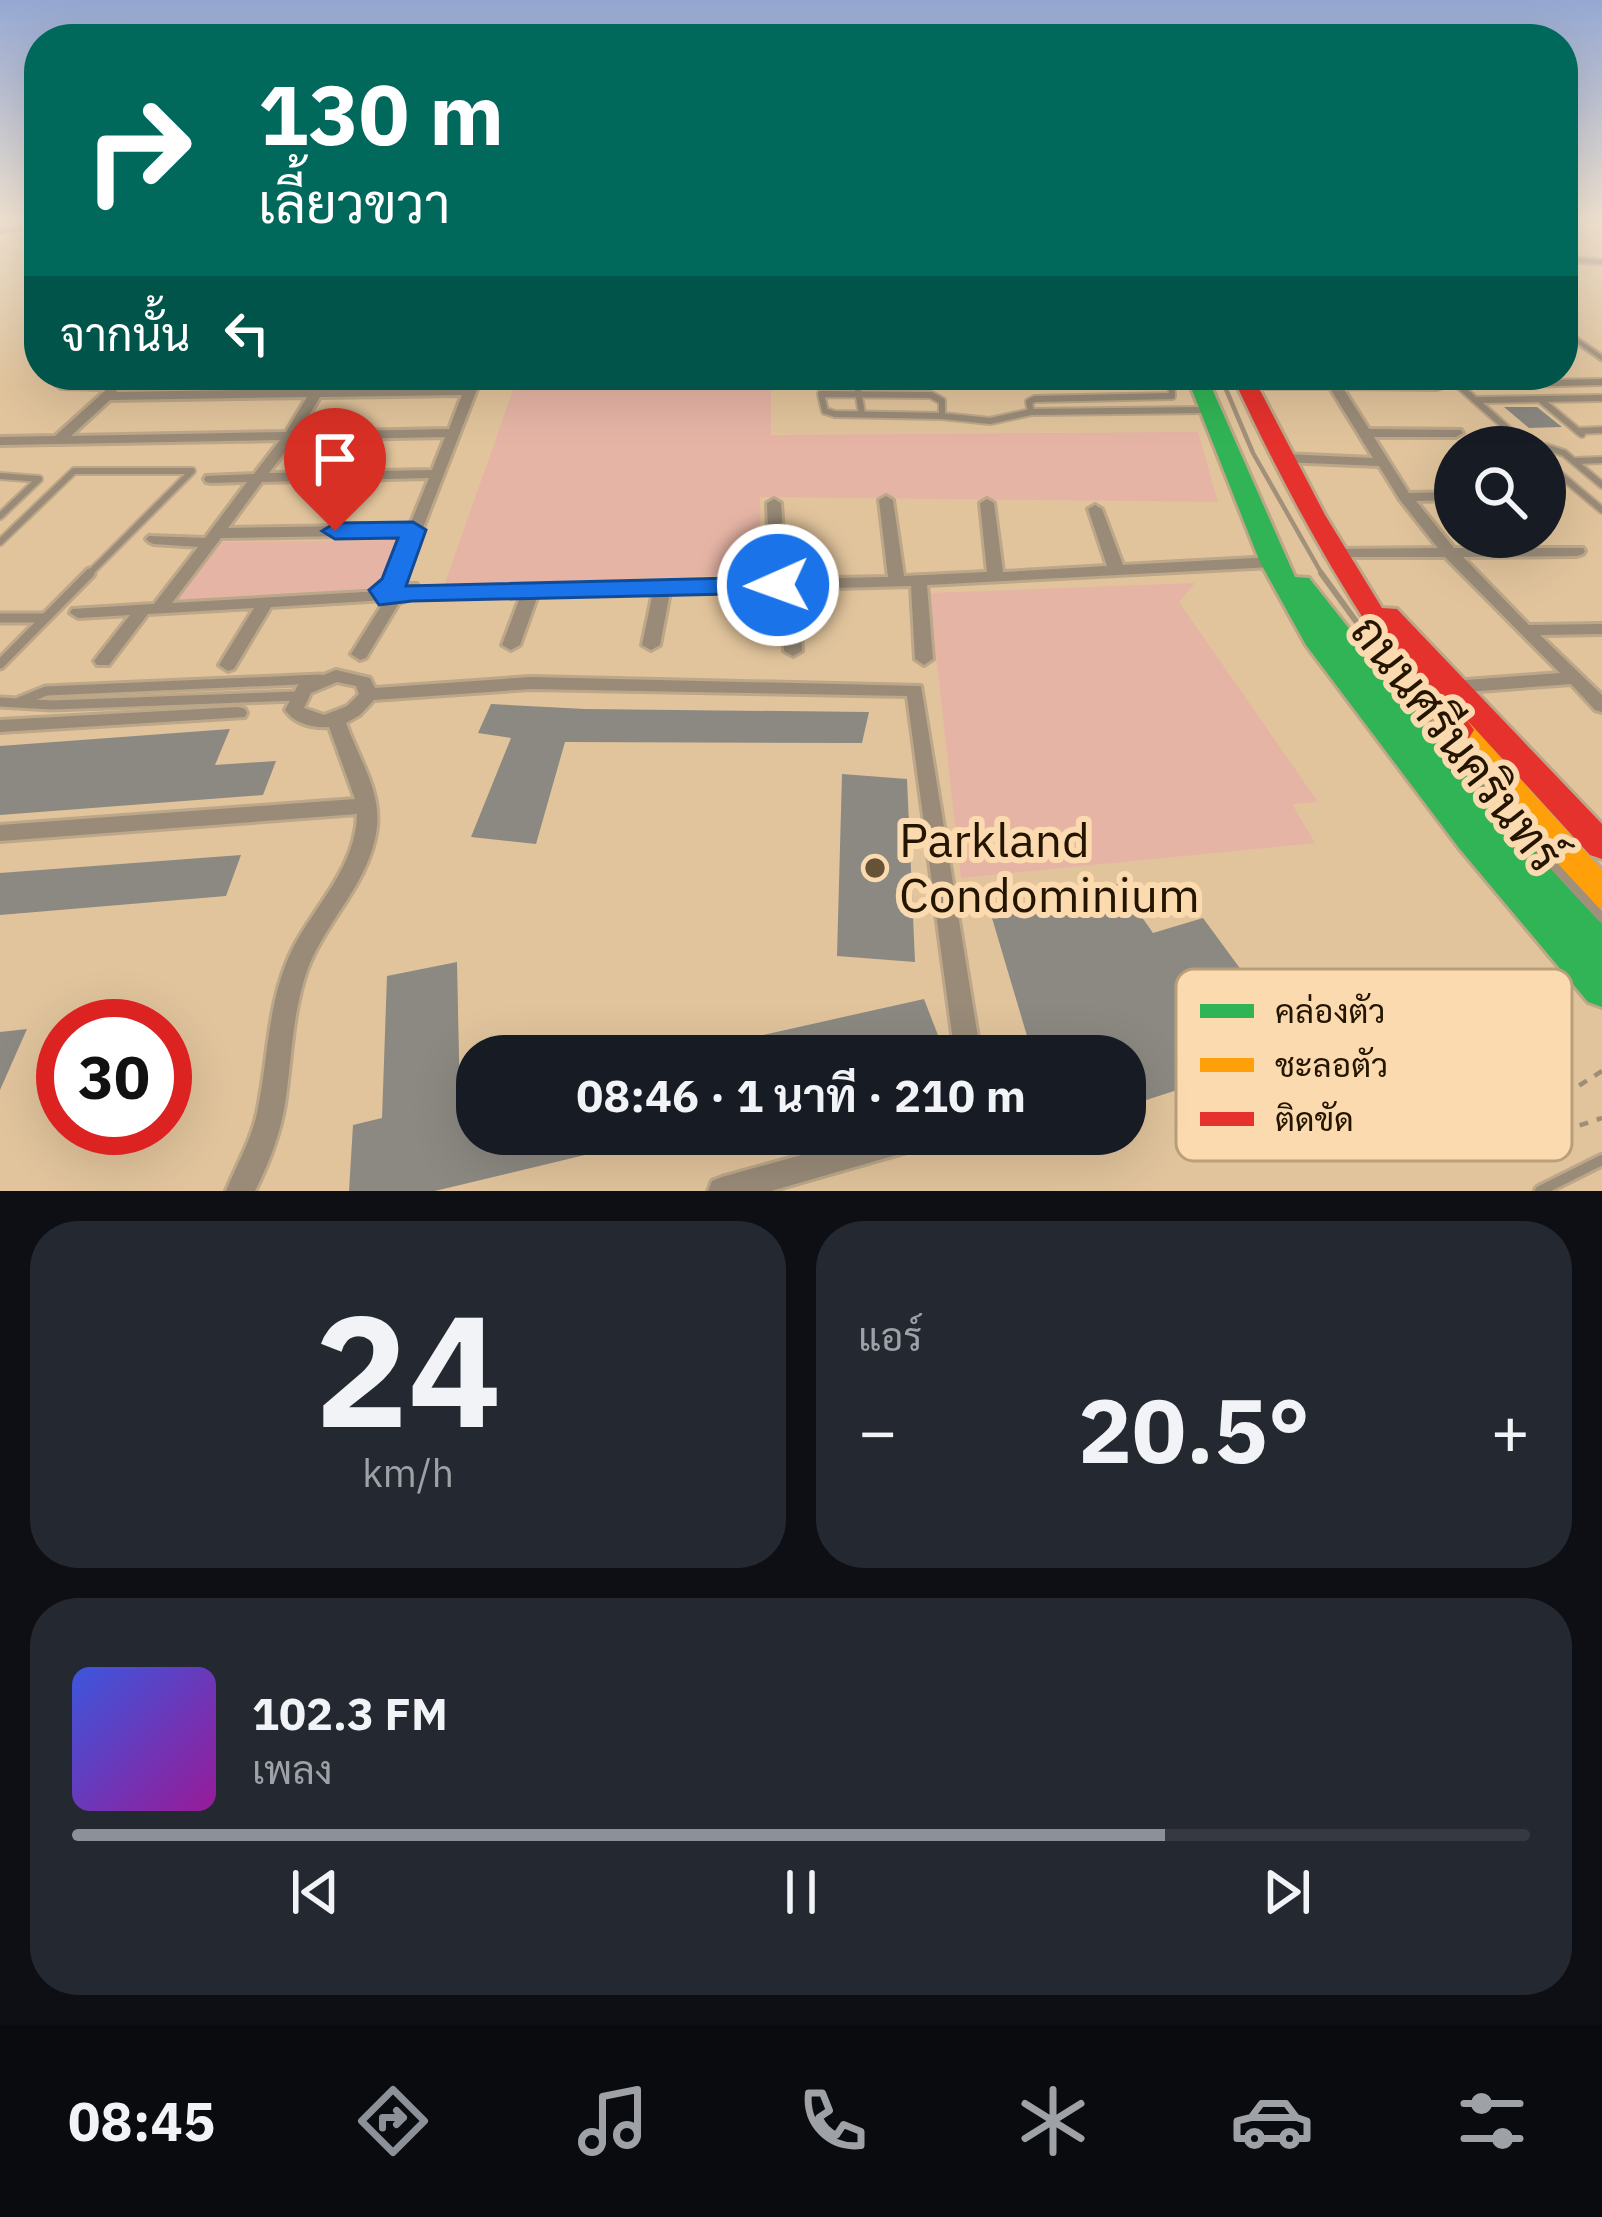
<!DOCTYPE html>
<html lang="th">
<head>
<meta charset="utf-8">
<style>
  body { margin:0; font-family:"IBM Plex Sans",Sarabun,sans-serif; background:#242831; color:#f1f3f6; height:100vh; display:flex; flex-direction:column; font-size:45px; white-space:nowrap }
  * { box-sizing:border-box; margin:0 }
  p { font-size:39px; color:#9ea1a6 }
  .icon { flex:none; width:66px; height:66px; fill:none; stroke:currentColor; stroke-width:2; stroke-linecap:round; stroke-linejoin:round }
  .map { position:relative; height:1191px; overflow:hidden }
  .panel { display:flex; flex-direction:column; gap:30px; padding:30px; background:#0d0f14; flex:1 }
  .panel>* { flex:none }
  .hud { position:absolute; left:24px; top:24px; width:1554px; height:366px; border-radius:48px; box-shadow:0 12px 48px #0002; background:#00695c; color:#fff; overflow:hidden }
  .buttons { position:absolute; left:1434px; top:426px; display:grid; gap:24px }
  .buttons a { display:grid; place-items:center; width:132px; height:132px; border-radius:50%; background:#171b24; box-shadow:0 12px 48px #0002; font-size:60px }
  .speed { position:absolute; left:36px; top:999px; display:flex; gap:24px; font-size:60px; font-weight:700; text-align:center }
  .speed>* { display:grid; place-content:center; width:156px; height:156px; border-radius:50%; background:#171b24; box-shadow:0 12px 48px #0002; line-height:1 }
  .speed .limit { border:18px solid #d22; background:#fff; color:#111 }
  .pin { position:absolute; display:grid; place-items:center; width:102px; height:102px; color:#fff; margin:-123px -51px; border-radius:50% 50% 50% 0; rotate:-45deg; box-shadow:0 0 12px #0007 }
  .pin .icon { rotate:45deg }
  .me { position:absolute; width:132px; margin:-66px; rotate:268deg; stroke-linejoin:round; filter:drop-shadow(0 0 9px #0008) }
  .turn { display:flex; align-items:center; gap:42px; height:252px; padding:0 36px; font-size:54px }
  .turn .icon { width:156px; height:156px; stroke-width:2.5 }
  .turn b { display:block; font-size:84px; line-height:102px }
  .then { display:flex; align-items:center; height:114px; padding:0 36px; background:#0003; gap:24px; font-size:45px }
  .big { font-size:90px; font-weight:700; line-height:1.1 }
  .panel .card { flex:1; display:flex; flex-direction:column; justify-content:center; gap:18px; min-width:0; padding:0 42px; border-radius:48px; background:#242831 }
  .panel .dial { align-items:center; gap:0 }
  .dial b { font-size:156px; line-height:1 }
  .song { display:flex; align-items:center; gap:36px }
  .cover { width:144px; height:144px; border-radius:18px; background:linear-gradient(135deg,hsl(230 70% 55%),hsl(300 70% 35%)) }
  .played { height:12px; border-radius:6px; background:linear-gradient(90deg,#8c9099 75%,#363941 75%) }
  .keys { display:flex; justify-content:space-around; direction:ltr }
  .heat { display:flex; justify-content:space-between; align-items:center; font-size:66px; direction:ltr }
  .panel .tiles { flex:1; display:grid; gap:30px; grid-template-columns:1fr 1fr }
  .card:last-child { grid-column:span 2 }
  .trip { position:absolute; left:456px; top:1035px; width:690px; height:120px; border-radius:48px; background:#171b24; box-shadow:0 12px 48px #0002; font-weight:700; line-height:120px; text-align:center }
  .tab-bar { display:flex; height:192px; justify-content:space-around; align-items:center; background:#090b0e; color:#9ea1a6 }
  .tab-bar .icon { width:84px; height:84px }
  .tab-bar .on { color:#8c9099 }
  .tab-bar b { font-size:54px; color:#f1f3f6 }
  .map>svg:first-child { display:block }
  .green { fill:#e5b4a5 }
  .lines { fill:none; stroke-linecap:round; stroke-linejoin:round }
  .canal { fill:#b896b0; fill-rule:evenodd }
  .building { fill:#8c8982 }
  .lane-far3-casing { stroke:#bda789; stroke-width:9 }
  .lane-far2-casing { stroke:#bda789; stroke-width:10 }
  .lane-far1-casing { stroke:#bda789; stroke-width:15 }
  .lane-casing { stroke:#bda789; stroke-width:16 }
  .street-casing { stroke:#bda789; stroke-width:6 }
  .fast-casing { stroke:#bda789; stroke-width:6 }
  .slow-casing { stroke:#bda789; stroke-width:6 }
  .jam-casing { stroke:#bda789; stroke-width:6 }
  .path-far1 { stroke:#9d8e79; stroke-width:3; stroke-dasharray:4.5 4.5; stroke-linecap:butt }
  .path { stroke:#9d8e79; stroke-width:4.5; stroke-dasharray:9 9; stroke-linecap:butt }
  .lane-far3 { stroke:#998b78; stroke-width:4.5 }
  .lane-far2 { stroke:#998b78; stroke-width:6 }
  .lane-far1 { stroke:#998b78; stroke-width:9 }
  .lane { stroke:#998b78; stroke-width:10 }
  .street { fill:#998b78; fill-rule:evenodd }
  .fast { fill:#30b455; fill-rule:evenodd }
  .slow { fill:#ff9f0a; fill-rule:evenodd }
  .jam { fill:#e5322d; fill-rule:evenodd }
  .rail-far2 { stroke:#a2917a; stroke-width:4.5 }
  .rail-far1 { stroke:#a2917a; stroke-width:6 }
  .rail { stroke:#a2917a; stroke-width:9 }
  .route { fill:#1a73e8; stroke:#114b97; stroke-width:3 }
  .poi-dot { fill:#665237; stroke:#fbdab0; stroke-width:4.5 }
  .labels { text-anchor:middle; stroke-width:12; stroke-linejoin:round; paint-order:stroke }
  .near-street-label { font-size:48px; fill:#241500; stroke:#fbdab0 }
  .near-poi-label { font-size:48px; fill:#241500; stroke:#fbdab0; text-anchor:start }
  .key { fill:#fbdab0; stroke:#ba9f7b; stroke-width:3 }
  .key-label { font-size:33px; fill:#241500 }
</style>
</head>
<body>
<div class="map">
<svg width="1602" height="1191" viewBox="0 0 1602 1191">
  <rect width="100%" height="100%" fill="#e1c49c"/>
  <g class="green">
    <polygon points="518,376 771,385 771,435 1198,432 1218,502 760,497 761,574 444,586"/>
    <polygon points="315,380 307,391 116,394 127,383"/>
    <polygon points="394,540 397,546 378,589 175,604 218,542"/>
    <polygon points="1195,583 1179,602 1318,802 1292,804 1315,843 961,878 929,593"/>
  </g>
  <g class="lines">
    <polygon class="canal" points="39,222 39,230 0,233 0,225"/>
  </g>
  <g class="building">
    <polygon points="1504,407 1537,407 1562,427 1529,428"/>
    <polygon points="491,704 585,709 869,712 862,743 565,742 536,844 471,837 511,738 478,733"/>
    <polygon points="230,729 215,765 276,761 263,795 0,815 0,746"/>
    <polygon points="842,774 907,779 915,962 837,956"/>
    <polygon points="241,855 226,896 0,915 0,873"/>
    <polygon points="1119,884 1153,933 1203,918 1300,1050 1125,1107 1125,1056 1033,1056 992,918"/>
    <polygon points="457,962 460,1104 477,1100 477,1134 646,1134 647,1140 435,1191 349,1191 353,1125 382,1118 387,976"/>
    <polygon points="924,999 946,1056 701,1056 700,1049"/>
    <polygon points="27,1029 0,1090 0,1032"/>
  </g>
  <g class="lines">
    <g class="lane-far3-casing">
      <g id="lane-far3">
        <polyline points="1563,259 1602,262"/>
        <polyline points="1563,331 1602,358"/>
      </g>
    </g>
    <g class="lane-far2-casing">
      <g id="lane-far2">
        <polyline points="1447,375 1528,447"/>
        <polyline points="1458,385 1602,382"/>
        <polyline points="858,391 862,414"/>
        <polygon points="821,394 931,395 942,401 942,416 835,414 825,411"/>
        <polyline points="1476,400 1602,398"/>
        <polyline points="1542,401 1578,431"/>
        <polyline points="1031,412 1029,402 1035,399 1172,396 1171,381 1197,378"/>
        <polyline points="942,416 990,421 1031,412 1207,410"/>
        <polyline points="1582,434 1578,431 1602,430"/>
        <polyline points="1545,447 1564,453 1602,485"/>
        <polyline points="1575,461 1602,460"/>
        <polyline points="1545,462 1602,510"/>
        <polyline points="0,476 39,479 0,516"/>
        <polyline points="0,542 74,471 192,471 87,576"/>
      </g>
    </g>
    <g class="lane-far1-casing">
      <g id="lane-far1">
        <polyline points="0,618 45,618"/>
        <polyline points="0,664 90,573"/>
        <polyline points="0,702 52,705 297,696"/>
        <polyline points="19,702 46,691 320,679"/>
      </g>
    </g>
    <g class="lane-casing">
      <polyline id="lane" points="1540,1191 1602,1160"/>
    </g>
    <g class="street-casing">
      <g id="street">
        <path d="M178,375L482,377L475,381L479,384L400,587L394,589L386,584L406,535L221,538L172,603L382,591L390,596L400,593L405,584H417L419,588L770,580L767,503L774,499L781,503L786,579L888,577L879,500L886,496L893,500L904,576L987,572L980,503L987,499L994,503L1003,572L1107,566L1088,509L1095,505L1102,509L1123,565L1273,557L1281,562L1273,567L927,585L933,659L924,665L915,659L911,586L799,589L802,651L793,656L784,651L783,589L670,592L660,645L651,650L642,645L653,592L538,595L520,645L511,650L502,645L521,595L414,598L399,603L366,658L360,660L351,654L385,600L271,607L234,669L228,671L219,665L254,608L148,614L109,665H97L94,661L97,657L130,615L78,618L70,613L72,609L154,604L198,547L154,544L149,542L146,539L149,536L205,538L247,482L211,483L206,482L204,479L206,476L254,474L280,440L0,445V437L55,436L107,389L61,388L55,384L57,381L122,383L124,386L116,390L117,392L311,389L319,383L323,384L324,389L465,387L471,381L124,383L118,379L124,375ZM462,395L449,429L299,432L320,397ZM307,397L286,432L71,436L110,400ZM445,437L432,470L269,473L294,440ZM429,478L410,525L228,528L262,482Z"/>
        <polygon points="1322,375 1334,375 1338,381 1440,382 1440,388 1436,389 1343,388 1369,429 1461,430 1463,433 1456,437 1374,437 1409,493 1455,492 1455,500 1416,501 1454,548 1583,548 1585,551 1583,554 1577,556 1463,557 1529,625 1602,624 1602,634 1540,635 1602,695 1602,712 1595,710 1571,684 1453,693 1447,691 1444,687 1447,683 1453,681 1560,673 1445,557 1326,557 1324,554 1326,551 1332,549 1438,548 1400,500 1379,466 1283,462 1276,458 1283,454 1373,458 1330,388 1246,388 1240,384 1246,380 1325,381"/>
        <path d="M336,670L370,678L375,688L530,677L921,686L981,1056H955L907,696L530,689L374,700L360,715L346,723C358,757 381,790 377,827C371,881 327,919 308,968C292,1011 292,1059 285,1104C280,1135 269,1163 255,1191H226C237,1164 251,1141 257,1113C269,1057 267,1000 293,948C316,904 356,867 357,814L0,841V825L355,799L329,727C312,728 295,724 285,710L298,685ZM337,682L356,686L359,694L347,706L324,715L304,708L311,693Z"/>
        <polygon points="238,707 245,709 247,713 245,717 0,732 0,720"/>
        <polygon points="877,1134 937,1134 934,1143 924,1147 771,1191 708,1191 712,1181 722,1177"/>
      </g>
    </g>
    <g class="fast-casing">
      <polygon id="fast" points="1186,375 1206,375 1295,577 1309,578 1448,754 1602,923 1602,1007 1588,1002 1459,848 1306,645 1260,562"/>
    </g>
    <g class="slow-casing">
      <polygon id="slow" points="1458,719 1469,722 1602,870 1602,908 1589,904 1447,738 1442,730 1447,722"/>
    </g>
    <g class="jam-casing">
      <path id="jam" d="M1232,375H1252L1325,515L1382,608L1397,609L1602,824V859L1590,855L1467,720L1474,730L1469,738H1447C1360,625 1291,504 1232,375Z"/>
    </g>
    <polyline class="path-far1" points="0,232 39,229"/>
    <polyline class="path" points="1602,1071 1522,1122 1538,1139 1602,1118"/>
    <use href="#lane-far3" class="lane-far3"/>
    <use href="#lane-far2" class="lane-far2"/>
    <use href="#lane-far1" class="lane-far1"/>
    <use href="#lane" class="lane"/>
    <use href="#street" class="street"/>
    <use href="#fast" class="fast"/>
    <use href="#slow" class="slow"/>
    <use href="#jam" class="jam"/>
    <polyline class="rail-far2" points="1220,375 1253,453 1323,576"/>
    <polyline class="rail-far1" points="1321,573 1435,730 1532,842"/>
    <polyline class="rail" points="1529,839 1602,918"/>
  </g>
  <linearGradient id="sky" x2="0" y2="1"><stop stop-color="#95a8d2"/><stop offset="0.57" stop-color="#f2e4d2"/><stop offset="1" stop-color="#f2e4d2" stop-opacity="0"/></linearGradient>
  <rect width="1602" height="387" fill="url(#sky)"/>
  <polygon class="route" points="413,522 426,530 406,586 778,577 792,585 778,593 412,601 379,605 369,590 382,579 398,538 335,539 322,531 335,523"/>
  <circle class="poi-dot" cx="875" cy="868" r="12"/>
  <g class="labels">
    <g class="near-street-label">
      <text transform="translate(1457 743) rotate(52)" y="17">ถนนศรีนครินทร์</text>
    </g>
    <g class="near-poi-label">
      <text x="899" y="857">Parkland<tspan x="899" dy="55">Condominium</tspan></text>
    </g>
  </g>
  <rect x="1176" y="969" width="396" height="192" rx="18" class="key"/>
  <rect x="1200" y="1004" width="54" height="14" fill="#30b455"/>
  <rect x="1200" y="1058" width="54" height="14" fill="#ff9f0a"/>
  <rect x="1200" y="1112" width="54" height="14" fill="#e5322d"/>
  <g class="key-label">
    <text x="1275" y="1023">คล่องตัว</text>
    <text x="1275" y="1077">ชะลอตัว</text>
    <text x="1275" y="1131">ติดขัด</text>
  </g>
</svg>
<div class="buttons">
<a><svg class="icon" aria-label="search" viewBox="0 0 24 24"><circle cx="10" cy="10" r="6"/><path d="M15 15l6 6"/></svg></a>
</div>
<div class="speed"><div class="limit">30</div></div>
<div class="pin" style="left:335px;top:531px;background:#d93025"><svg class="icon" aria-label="arrive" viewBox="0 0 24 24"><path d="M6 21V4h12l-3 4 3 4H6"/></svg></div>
<svg class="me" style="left:778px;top:585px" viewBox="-20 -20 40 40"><circle r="17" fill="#1a73e8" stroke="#fff" stroke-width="3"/><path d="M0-11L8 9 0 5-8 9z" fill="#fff"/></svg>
<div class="trip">08:46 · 1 นาที · 210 m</div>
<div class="hud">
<div class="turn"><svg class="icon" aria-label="right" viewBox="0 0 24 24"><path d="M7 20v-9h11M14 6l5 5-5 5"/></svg><div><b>130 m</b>เลี้ยวขวา</div></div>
<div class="then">จากนั้น<svg class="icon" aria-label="left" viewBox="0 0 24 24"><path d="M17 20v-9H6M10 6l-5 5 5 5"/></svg></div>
</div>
</div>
<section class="panel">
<div class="tiles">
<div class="card dial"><b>24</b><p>km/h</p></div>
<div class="card"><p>แอร์</p>
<div class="heat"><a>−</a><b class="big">20.5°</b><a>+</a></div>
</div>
<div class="card">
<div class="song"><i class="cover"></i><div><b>102.3 FM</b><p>เพลง</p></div></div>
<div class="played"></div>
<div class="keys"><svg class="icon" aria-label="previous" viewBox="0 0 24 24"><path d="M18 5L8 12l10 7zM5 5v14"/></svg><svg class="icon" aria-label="pause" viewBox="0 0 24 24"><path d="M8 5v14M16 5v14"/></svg><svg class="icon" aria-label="next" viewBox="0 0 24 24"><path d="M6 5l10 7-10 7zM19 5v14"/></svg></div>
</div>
</div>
</section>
<nav class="tab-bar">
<b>08:45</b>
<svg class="icon on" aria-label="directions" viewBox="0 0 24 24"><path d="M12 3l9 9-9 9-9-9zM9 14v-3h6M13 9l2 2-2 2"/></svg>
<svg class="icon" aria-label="music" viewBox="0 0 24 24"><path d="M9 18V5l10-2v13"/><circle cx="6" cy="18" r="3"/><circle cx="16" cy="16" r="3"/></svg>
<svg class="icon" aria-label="phone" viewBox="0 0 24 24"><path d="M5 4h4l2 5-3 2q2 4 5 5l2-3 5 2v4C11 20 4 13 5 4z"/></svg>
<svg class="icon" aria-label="climate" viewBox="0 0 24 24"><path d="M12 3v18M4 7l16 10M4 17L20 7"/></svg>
<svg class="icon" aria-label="car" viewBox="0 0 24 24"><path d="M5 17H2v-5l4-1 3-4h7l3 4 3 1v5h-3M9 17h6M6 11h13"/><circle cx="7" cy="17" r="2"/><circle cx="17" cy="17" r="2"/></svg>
<svg class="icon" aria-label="filters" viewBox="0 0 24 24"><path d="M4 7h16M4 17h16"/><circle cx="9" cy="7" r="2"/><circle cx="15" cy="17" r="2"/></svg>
</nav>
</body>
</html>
